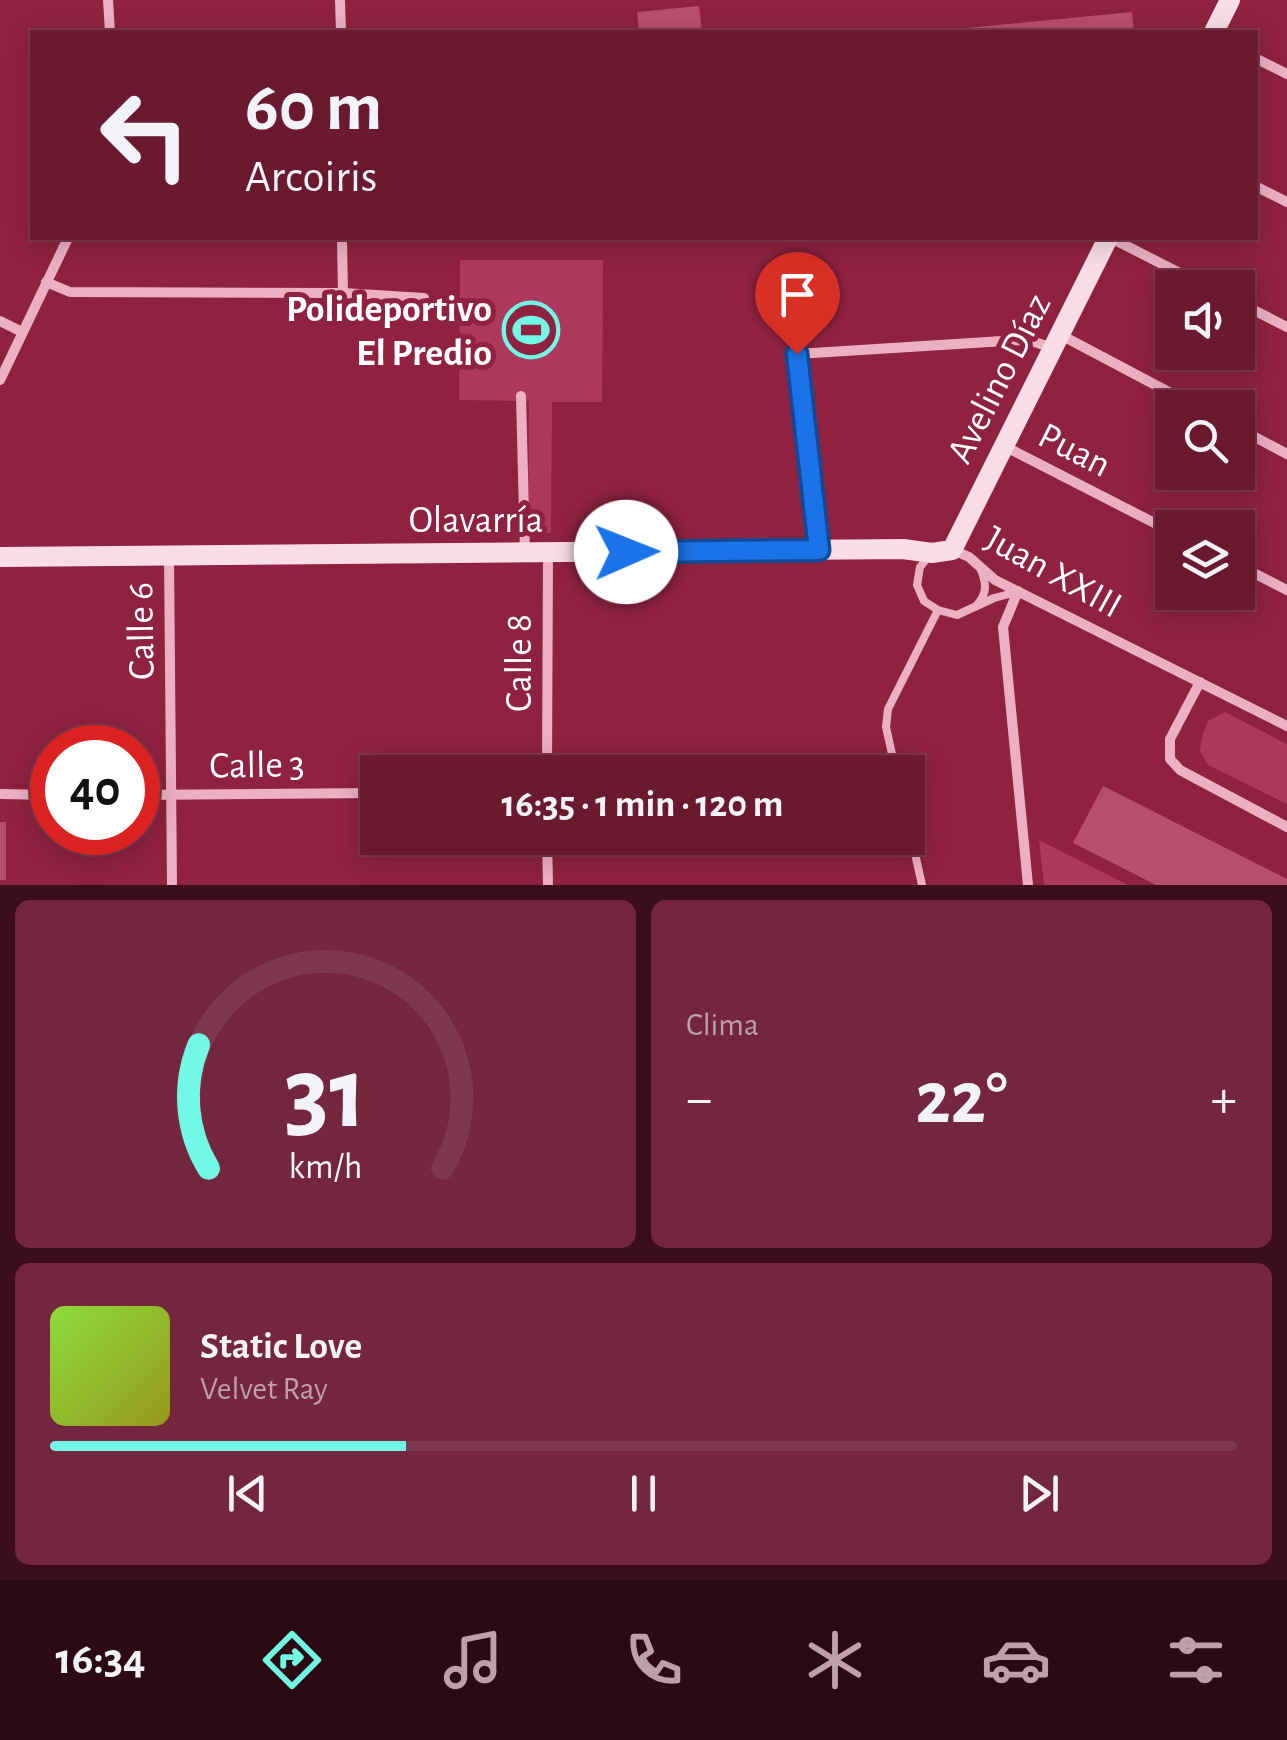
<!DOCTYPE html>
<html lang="es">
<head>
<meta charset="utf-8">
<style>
  body { margin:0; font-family:"Alegreya Sans",sans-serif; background:#73263d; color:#f1f3f6; height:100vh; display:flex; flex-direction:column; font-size:38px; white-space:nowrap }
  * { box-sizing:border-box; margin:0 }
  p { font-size:32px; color:#bea0ab }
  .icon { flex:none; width:55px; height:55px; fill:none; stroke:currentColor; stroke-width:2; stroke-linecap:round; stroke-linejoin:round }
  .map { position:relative; height:885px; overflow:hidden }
  .sheet { display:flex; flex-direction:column; gap:15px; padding:15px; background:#3b0e1b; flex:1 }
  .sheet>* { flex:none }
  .top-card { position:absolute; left:30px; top:30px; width:1228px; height:210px; border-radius:0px; box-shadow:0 5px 25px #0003,0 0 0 2px #7e384d; background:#6b1931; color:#f1f3f6; overflow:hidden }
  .controls { position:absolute; left:1155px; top:270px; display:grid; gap:20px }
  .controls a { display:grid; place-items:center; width:100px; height:100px; border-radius:0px; background:#6b1931; box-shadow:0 5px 25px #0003,0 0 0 2px #7e384d; font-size:50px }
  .speed { position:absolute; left:30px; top:725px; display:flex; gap:20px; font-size:50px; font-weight:700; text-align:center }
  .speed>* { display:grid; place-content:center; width:130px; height:130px; border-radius:50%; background:#6b1931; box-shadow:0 5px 25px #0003,0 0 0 2px #7e384d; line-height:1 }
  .speed .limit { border:15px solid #d22; background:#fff; color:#111 }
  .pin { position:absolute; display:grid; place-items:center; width:85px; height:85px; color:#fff; margin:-102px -42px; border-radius:50% 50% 50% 0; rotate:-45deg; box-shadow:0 0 10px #0007 }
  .pin .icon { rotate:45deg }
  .me { position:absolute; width:110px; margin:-55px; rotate:89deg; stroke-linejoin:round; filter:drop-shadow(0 0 8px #0008) }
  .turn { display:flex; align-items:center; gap:35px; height:210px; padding:0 50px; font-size:45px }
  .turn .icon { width:130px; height:130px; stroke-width:2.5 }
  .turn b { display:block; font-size:70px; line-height:85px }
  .big { font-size:75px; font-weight:700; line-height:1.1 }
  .sheet .card { flex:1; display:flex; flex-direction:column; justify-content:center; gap:15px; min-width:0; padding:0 35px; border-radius:15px; background:#73263d }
  .sheet .dial { align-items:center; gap:0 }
  .dial svg { height:260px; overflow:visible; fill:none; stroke:#7e384d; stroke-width:7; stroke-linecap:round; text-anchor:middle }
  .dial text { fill:#f1f3f6; stroke:none }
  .song { display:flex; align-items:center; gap:30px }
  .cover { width:120px; height:120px; border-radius:15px; background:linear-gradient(135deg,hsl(90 70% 55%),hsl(60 70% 35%)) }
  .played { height:10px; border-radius:5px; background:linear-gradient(90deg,#72f9e5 30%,#7e384d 30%) }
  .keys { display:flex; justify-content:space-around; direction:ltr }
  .heat { display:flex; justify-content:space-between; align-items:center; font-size:55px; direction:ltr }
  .sheet .tiles { flex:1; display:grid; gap:15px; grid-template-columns:1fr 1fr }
  .card:last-child { grid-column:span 2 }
  .trip { position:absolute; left:360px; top:755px; width:565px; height:100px; border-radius:0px; background:#6b1931; box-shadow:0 5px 25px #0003,0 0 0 2px #7e384d; font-weight:700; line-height:100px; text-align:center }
  .menu { display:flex; height:160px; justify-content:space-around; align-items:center; background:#2b0a14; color:#bea0ab }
  .menu .icon { width:70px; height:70px }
  .menu .selected { color:#72f9e5 }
  .menu b { font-size:45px; color:#f1f3f6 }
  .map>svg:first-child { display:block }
  .green { fill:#ae395d }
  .building { fill:#b84e6e }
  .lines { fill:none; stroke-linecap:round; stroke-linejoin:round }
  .lane { stroke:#ecb0c3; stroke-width:8 }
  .street { stroke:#ecb0c3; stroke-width:10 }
  .secondary { stroke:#f9dce5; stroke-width:20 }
  .route-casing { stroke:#114b97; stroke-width:25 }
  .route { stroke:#1a73e8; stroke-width:18 }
  .labels { text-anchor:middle; stroke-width:10; stroke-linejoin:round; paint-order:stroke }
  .poi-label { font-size:38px; font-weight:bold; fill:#fff; stroke:#8f2141; text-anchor:end }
  .street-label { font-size:38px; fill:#fff; stroke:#8f2141 }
</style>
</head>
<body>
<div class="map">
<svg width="1287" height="885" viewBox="0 0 1287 885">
  <rect width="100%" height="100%" fill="#8f2141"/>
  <g class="green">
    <polygon points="460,260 603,260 602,402 552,402 551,533 528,533 529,401 459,400"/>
    <polygon points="1225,712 1287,744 1287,804 1208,765 1200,751 1202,736 1208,721"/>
    <polygon points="1039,840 1128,885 1044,885"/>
  </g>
  <g class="building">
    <polygon points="699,6 702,32 639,32 637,12"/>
    <polygon points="1132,12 1134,32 956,32 956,29"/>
    <polygon points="1103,786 1287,879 1287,885 1156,885 1073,843"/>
    <rect x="0" y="822" width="6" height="58"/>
  </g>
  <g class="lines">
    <g class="lane">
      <polyline points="929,556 920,567 917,585 924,601 938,610 957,615 994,598 1017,592"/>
      <path d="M976,606C987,594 987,585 981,570"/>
      <polyline points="896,772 886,727 888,709 938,610"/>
      <polyline points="908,822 922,885"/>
    </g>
    <g class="street">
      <polyline points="108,0 110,32"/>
      <polyline points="340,0 341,32"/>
      <polyline points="1255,58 1287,74"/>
      <polyline points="1255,186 1287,202"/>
      <polyline points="342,238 343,293"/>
      <polyline points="1111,238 1209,288"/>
      <polyline points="46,282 70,292 343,293 424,298"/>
      <polyline points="786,288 797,354 819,549"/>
      <polyline points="1238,302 1287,327"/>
      <polyline points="0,321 22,332"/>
      <polyline points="1059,334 1199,408"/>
      <polyline points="797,354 1020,340 1032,341 1052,348"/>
      <polyline points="0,380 68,238"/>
      <polyline points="521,396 525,553"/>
      <polyline points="1238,428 1287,454"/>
      <polyline points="1004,446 1172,532"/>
      <polyline points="953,550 969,557 995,580 1287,726"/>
      <polyline points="169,556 172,885"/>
      <polyline points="1238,565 1287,590"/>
      <polyline points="1018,591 1003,627 1028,885"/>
      <polyline points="1200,682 1170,739 1170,759 1180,770 1287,827"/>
      <polyline points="547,772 548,553"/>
      <polyline points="0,794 52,795"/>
      <polyline points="138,795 378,793"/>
      <polyline points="547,838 548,885"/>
    </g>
    <g class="secondary">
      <polyline points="1214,32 1230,0"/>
      <polyline points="0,557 903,549 932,553 952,550 1108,238"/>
    </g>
  </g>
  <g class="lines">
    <g class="route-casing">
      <polyline id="route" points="626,552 819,550 797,354"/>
    </g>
    <use href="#route" class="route"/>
  </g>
  <defs>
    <g id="stadium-ring" transform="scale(2.875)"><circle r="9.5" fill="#8f2141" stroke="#72f9e5" stroke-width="1.5"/><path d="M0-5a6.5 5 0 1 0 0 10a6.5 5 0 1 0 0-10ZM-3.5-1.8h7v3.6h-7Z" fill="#72f9e5"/></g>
  </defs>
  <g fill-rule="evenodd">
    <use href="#stadium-ring" x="531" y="330"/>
  </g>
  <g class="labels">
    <g class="poi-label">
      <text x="492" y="321">Polideportivo<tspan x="492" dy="44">El Predio</tspan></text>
    </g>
    <g class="street-label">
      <text transform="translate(998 378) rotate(-63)" y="13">Avelino Díaz</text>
      <text transform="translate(1075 449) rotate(27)" y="13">Puan</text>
      <text x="476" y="532">Olavarría</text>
      <text transform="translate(1054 571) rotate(29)" y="13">Juan XXIII</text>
      <text transform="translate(140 631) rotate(-91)" y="13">Calle 6</text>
      <text transform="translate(518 663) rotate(-90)" y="13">Calle 8</text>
      <text transform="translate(257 764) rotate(-1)" y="13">Calle 3</text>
    </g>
  </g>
</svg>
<div class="controls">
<a><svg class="icon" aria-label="sound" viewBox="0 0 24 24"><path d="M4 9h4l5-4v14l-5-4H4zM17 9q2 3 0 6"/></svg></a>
<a><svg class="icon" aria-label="search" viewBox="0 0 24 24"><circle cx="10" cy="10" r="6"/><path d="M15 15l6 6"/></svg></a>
<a><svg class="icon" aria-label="layers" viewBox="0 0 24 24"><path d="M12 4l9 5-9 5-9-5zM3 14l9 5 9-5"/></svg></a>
</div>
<div class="speed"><div class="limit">40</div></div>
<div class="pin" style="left:797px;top:354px;background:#d93025"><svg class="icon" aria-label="arrive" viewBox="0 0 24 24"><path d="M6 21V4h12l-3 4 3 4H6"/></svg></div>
<svg class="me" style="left:626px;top:552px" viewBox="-20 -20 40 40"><circle r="19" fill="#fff"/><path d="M0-13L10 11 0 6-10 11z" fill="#1a73e8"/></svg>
<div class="trip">16:35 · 1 min · 120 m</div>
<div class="top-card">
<div class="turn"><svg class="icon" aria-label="left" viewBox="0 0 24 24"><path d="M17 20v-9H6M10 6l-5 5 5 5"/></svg><div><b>60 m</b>Arcoiris</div></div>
</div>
</div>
<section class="sheet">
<div class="tiles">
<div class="card dial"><svg viewBox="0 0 100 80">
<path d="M14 69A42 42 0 1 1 86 69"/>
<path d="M14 69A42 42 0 0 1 11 31" stroke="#72f9e5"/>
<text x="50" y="56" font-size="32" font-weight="700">31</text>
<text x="50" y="72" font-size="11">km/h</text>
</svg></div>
<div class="card"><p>Clima</p>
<div class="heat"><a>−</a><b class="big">22°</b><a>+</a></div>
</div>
<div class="card">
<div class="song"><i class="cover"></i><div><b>Static Love</b><p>Velvet Ray</p></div></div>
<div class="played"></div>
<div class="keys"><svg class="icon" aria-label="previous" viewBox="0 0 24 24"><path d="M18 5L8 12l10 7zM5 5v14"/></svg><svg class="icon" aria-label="pause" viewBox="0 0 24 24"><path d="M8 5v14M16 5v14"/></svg><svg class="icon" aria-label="next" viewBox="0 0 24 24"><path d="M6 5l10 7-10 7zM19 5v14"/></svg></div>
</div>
</div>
</section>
<nav class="menu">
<b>16:34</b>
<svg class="icon selected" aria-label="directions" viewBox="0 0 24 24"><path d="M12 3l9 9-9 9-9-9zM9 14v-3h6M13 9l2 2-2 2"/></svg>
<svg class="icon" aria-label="music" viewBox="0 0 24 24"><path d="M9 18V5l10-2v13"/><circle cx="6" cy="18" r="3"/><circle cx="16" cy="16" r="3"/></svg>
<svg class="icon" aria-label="phone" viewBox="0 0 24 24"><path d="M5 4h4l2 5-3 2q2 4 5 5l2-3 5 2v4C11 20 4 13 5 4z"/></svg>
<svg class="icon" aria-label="climate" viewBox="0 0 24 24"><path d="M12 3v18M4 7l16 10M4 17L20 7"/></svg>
<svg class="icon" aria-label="car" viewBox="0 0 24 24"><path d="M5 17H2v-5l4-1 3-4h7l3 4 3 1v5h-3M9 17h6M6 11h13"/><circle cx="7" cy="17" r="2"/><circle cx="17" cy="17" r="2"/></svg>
<svg class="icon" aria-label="filters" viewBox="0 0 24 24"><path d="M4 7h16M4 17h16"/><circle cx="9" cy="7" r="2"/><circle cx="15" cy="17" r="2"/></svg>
</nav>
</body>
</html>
